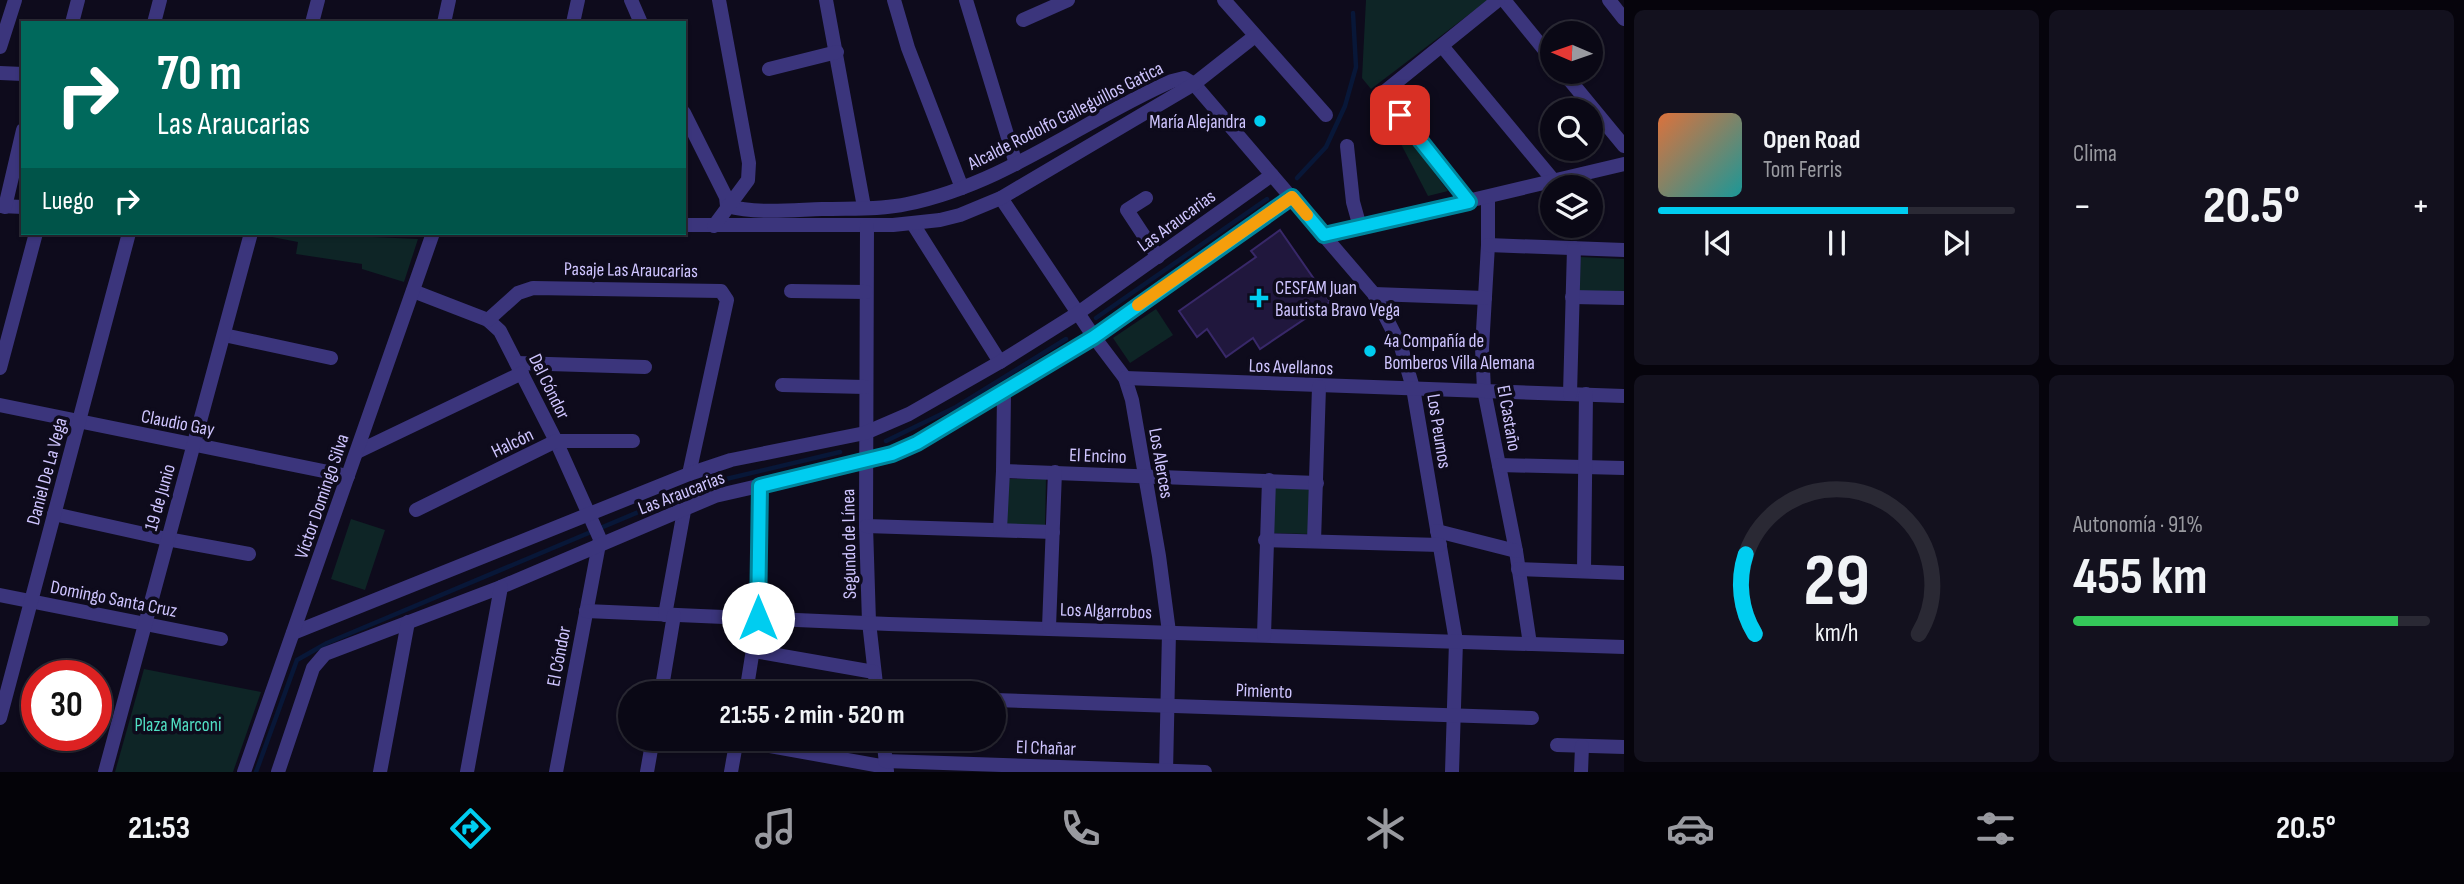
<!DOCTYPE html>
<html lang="es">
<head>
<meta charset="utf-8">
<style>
  body { margin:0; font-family:"Sofia Sans Condensed",sans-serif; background:#13111e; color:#f1f3f6; height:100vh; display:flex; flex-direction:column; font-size:26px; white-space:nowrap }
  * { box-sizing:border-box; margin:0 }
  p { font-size:23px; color:#999aa0 }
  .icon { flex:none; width:38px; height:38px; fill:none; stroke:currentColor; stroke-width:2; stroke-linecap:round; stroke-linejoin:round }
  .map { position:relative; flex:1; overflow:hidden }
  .details { display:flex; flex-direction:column; gap:10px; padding:10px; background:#06040c; width:840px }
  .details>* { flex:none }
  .hud { position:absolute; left:21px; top:21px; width:665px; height:214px; border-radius:0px; box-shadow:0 2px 5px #0004,0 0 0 2px #2a2934; background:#00695c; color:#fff; overflow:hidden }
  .needle { width:46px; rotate:272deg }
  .tools { position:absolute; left:1540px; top:21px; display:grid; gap:14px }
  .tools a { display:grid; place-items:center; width:63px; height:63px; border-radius:50%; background:#0a0815; box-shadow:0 2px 5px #0004,0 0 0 2px #2a2934; font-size:35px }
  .speed { position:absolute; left:21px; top:660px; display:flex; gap:14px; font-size:35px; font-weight:700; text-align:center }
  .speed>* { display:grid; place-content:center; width:91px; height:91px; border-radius:50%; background:#0a0815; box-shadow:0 2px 5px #0004,0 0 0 2px #2a2934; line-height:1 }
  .speed .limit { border:10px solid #d22; background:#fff; color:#111 }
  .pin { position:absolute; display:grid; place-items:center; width:60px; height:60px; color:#fff; margin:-30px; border-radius:14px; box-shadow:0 4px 10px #0006 }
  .me { position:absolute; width:77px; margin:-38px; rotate:0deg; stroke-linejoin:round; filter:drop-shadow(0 0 5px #0008) }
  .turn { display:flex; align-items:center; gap:24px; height:147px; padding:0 21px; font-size:32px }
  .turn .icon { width:91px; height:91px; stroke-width:2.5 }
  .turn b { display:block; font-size:49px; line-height:60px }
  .then { display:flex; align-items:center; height:66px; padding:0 21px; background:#0003; gap:14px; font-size:26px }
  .big { font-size:52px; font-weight:700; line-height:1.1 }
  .details .card { flex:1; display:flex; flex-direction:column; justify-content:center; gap:10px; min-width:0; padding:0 24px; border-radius:10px; background:#13111e }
  .details .dial { align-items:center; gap:0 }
  .dial svg { height:182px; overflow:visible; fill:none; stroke:#2a2934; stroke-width:7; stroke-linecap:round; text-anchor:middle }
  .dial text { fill:#f1f3f6; stroke:none }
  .song { display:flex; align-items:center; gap:21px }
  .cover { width:84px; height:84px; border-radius:10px; background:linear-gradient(135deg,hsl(20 70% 55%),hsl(180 70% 35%)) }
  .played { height:7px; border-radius:4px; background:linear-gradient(90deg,#00cdf0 70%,#2a2934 70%) }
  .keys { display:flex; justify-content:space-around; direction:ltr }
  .heat { display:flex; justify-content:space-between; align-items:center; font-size:38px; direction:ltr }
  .charge { height:10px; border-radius:5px; background:linear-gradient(90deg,#34c759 91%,#2a2934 0) }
  .details .tiles { flex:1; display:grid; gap:10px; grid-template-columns:repeat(2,1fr) }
  .trip { position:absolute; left:618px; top:681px; width:388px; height:70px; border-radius:35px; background:#0a0815; box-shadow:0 2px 5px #0004,0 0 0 2px #2a2934; font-weight:700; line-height:70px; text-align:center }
  .tabs { display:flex; height:112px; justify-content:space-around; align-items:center; background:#040308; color:#999aa0 }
  .tabs .icon { width:49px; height:49px }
  .tabs .selected { color:#00cdf0 }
  .tabs b { font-size:32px; color:#f1f3f6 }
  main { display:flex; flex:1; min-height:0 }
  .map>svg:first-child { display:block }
  .green { fill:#0e2526 }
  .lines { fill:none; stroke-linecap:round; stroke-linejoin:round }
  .stream { stroke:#081738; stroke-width:4.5 }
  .building { fill:#20173d; stroke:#382869; stroke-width:2 }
  .minor { stroke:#3b357c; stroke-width:14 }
  .route-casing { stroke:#00859c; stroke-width:18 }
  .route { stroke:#00cdf0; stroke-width:12 }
  .slow { stroke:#f59e0b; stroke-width:12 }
  .poi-dot { fill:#00cdf0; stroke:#0e0b1c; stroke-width:2.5 }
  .labels { text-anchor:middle; stroke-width:7; stroke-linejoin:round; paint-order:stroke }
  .street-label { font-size:19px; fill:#cfc5ff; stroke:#0e0b1c }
  .poi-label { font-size:19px; fill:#cfc5ff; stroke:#0e0b1c; text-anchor:start }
  .park-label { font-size:19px; fill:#51dfc3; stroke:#0e0b1c }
</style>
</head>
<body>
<main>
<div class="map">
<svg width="1624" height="772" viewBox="0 0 1624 772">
  <rect width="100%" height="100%" fill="#0e0b1c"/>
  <g class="green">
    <polygon points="1366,0 1488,0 1371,89 1362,78"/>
    <polygon points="1375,94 1448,191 1428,196"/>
    <polygon points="266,233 284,233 418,239 404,282 362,269 362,264 296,254 298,242 267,236"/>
    <polygon points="1580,257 1624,259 1624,294 1579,292"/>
    <polygon points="1156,309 1173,335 1130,363 1113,338"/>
    <polygon points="1007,479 1046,479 1045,526 1004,526"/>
    <polygon points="1272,484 1311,486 1310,534 1270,533"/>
    <polygon points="351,519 385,530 365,590 331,579"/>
    <polygon points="144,669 261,692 233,772 115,772"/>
  </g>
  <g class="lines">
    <g class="stream">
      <polyline points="1297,178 1326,147 1345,106 1356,67 1353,13"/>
      <polyline points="1096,318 1267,199"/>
      <polyline points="886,441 956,407 1066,339"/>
      <polyline points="256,772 297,660 327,643 705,484 840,452"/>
    </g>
  </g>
  <polygon class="building" points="1280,230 1330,302 1260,349 1253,338 1226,357 1207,329 1197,337 1179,311 1256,257 1251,251"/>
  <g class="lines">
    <g class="minor">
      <polyline points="631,0 641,23"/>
      <polyline points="826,0 864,207"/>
      <polyline points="894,0 908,48 962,188"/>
      <polyline points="966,0 1016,164"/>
      <polyline points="1224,0 1326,115"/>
      <polyline points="1504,0 1552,59"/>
      <polyline points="1609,0 1624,19"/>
      <polyline points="1023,20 1068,0"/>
      <polyline points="72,23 78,0"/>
      <polyline points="154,23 160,0"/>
      <polyline points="312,23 318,0"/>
      <polyline points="444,23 449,0"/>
      <polyline points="573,23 578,0"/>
      <polyline points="1442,46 1554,181"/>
      <polyline points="0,47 15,0"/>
      <polyline points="769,69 837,52"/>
      <polyline points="1563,72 1624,146"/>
      <polyline points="0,73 23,74"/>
      <polyline points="684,113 726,197 727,206"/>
      <polyline points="1347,146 1353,202 1360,227"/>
      <polyline points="1488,197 1488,245 1482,348 1484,390 1516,551 1530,644"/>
      <polyline points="1001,198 1094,337 1125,378 1132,400 1159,556 1169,632 1166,772"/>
      <polyline points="1146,198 1127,210 1158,257"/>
      <polyline points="1469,202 1383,93 1498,0"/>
      <polyline points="0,206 23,207"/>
      <path d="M727,206C757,214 792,210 822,209C850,208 880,210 907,204C1005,184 1083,120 1172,81L1184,78L1194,84L1374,294L1401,347L1413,388L1456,641L1452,772"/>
      <polyline points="5,207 23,130"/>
      <polyline points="913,224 1000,362"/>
      <polyline points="684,225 893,225 940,220 960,215 1001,198 1194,84 1255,36"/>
      <polyline points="714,226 748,180 749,163 719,0"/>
      <polyline points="867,226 866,526 869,622 877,693"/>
      <polyline points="1324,235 1624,164"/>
      <polyline points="1488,245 1624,250"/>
      <polyline points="413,291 488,320 500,331 556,441 600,539 556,772"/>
      <polyline points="791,291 866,292"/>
      <polyline points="1374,294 1485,298"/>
      <polyline points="1572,297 1624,298"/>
      <polyline points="488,320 518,293 533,288 721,291 727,300 689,474"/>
      <polyline points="224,335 331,358"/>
      <polyline points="517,363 645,367"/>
      <polyline points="0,368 36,233"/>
      <polyline points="1125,378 1624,396"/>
      <polyline points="782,385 865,387"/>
      <polyline points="1570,394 1574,248"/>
      <polyline points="0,405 348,476"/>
      <polyline points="357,452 522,373"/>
      <polyline points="1499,465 1624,468"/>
      <polyline points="1003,471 1317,483"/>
      <polyline points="416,510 556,441 633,441"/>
      <polyline points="54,514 167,539 249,554"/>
      <polyline points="866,526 1053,532"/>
      <polyline points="1000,530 1003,471 1004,393"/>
      <polyline points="1437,531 1516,551"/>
      <polyline points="1265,540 1440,545"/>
      <polyline points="1314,541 1319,387"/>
      <polyline points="1518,569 1624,573"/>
      <polyline points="1584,571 1586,394"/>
      <polyline points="0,595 221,639"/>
      <polyline points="586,611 889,624 1624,647"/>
      <polyline points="665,615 684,511"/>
      <polyline points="1049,627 1055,472"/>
      <polyline points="293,633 689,474 731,460 865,433 909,414 1000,362 1078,313 1272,175"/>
      <polyline points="1264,635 1269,480"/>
      <polyline points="754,651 874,672"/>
      <polyline points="661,693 674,615"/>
      <polyline points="746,693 758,618 760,486"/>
      <polyline points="994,700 1532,718"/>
      <polyline points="0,718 129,233"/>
      <polyline points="883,738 887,771"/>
      <polyline points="737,740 886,767"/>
      <polyline points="1557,745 1624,747"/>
      <polyline points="885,761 1205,772"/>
      <polyline points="105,772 251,233"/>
      <polyline points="244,772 433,233"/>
      <polyline points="278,772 313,668 325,654 501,587 715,496 845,466 892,454 917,443 1094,337 1292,197"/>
      <polyline points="380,772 408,622"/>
      <polyline points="467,772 501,587"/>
      <polyline points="647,772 653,738"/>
      <polyline points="731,772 737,738"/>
      <polyline points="1581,772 1582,746"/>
    </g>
  </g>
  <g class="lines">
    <g class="route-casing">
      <polyline id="route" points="758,618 760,486 892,454 917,443 1094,337 1292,197 1324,235 1469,202 1400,115"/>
    </g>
    <use href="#route" class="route"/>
    <polyline class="slow" points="1138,305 1292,197 1307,215"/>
  </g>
  <g class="poi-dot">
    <circle cx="1260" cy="121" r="7"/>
    <path d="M1255.5 287.5h7v7h7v7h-7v7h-7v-7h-7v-7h7z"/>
    <circle cx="1370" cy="351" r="7"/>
  </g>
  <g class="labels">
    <g class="street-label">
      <text transform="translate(1065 115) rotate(-27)" y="7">Alcalde Rodolfo Galleguillos Gatica</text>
      <text transform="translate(1176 220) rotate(-36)" y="7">Las Araucarias</text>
      <text transform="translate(631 269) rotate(1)" y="7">Pasaje Las Araucarias</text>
      <text transform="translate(1291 366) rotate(2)" y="7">Los Avellanos</text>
      <text transform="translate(550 386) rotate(64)" y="7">Del Cóndor</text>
      <text transform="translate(1510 418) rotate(80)" y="7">El Castaño</text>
      <text transform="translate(178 422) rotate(11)" y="7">Claudio Gay</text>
      <text transform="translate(1440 431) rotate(81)" y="7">Los Peumos</text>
      <text transform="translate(512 442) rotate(-26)" y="7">Halcón</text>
      <text transform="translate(1098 455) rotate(2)" y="7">El Encino</text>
      <text transform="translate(1162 463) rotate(80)" y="7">Los Alerces</text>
      <text transform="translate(46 471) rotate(-75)" y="7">Daniel De La Vega</text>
      <text transform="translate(681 492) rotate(-21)" y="7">Las Araucarias</text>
      <text transform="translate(321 496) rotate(-71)" y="7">Víctor Domingo Silva</text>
      <text transform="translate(159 497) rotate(-74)" y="7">19 de Junio</text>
      <text transform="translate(848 544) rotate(-91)" y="7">Segundo de Línea</text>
      <text transform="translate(114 598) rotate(11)" y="7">Domingo Santa Cruz</text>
      <text transform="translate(1106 610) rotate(2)" y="7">Los Algarrobos</text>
      <text transform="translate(558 656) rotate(-79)" y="7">El Cóndor</text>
      <text transform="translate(1264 690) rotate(2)" y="7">Pimiento</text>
      <text transform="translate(1046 747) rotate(2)" y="7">El Chañar</text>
    </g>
    <g class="poi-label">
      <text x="1246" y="128" text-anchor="end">María Alejandra</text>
      <text x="1275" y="294">CESFAM Juan<tspan x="1275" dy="22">Bautista Bravo Vega</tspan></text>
      <text x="1384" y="347">4a Compañía de<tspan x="1384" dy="22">Bomberos Villa Alemana</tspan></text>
    </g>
    <g class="park-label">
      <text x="178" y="731">Plaza Marconi</text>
    </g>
  </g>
</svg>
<div class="tools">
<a><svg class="needle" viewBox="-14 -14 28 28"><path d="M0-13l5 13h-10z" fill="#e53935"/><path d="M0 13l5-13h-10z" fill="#999aa0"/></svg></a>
<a><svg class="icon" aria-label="search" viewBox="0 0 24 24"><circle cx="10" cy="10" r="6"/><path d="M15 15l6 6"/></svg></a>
<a><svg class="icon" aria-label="layers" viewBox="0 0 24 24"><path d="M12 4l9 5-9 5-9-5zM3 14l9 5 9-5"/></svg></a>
</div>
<div class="speed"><div class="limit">30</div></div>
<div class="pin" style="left:1400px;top:115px;background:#d93025"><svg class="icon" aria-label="arrive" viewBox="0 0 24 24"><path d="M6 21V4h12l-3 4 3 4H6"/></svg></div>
<svg class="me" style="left:758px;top:618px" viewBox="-20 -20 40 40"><circle r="19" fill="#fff"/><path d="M0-13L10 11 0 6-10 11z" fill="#00cdf0"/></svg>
<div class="trip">21:55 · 2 min · 520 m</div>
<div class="hud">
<div class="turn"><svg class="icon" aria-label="right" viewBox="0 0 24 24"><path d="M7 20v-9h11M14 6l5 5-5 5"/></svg><div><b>70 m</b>Las Araucarias</div></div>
<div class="then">Luego<svg class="icon" aria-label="right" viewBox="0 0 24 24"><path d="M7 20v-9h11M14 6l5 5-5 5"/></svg></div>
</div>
</div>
<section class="details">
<div class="tiles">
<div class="card">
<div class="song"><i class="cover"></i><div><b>Open Road</b><p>Tom Ferris</p></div></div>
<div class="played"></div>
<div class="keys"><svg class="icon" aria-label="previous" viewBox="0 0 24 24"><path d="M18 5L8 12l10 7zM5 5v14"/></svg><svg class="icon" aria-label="pause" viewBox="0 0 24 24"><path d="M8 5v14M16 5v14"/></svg><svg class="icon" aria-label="next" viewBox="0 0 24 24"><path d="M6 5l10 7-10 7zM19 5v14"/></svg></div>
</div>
<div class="card"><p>Clima</p>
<div class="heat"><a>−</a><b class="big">20.5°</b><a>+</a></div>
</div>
<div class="card dial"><svg viewBox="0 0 100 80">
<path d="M14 69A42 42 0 1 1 86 69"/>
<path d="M14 69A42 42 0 0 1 10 34" stroke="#00cdf0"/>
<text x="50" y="56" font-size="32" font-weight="700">29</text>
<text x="50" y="72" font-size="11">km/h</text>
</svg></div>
<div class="card"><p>Autonomía · 91%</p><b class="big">455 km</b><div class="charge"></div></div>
</div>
</section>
</main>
<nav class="tabs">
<b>21:53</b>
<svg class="icon selected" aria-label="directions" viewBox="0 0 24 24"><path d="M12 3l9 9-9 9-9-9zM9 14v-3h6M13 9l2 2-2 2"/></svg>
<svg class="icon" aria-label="music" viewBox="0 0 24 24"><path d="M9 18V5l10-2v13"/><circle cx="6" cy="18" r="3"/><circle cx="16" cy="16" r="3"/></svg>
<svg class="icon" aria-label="phone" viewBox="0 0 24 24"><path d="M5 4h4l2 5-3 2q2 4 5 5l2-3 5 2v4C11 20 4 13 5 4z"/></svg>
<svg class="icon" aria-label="climate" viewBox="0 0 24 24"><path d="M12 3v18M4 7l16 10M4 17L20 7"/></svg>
<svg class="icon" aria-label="car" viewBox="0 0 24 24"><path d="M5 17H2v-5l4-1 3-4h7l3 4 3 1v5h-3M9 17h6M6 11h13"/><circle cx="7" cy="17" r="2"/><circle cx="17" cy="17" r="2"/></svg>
<svg class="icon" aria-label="filters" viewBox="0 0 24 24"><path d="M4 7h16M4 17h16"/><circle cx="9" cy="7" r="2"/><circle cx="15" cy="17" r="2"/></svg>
<b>20.5°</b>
</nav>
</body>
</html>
